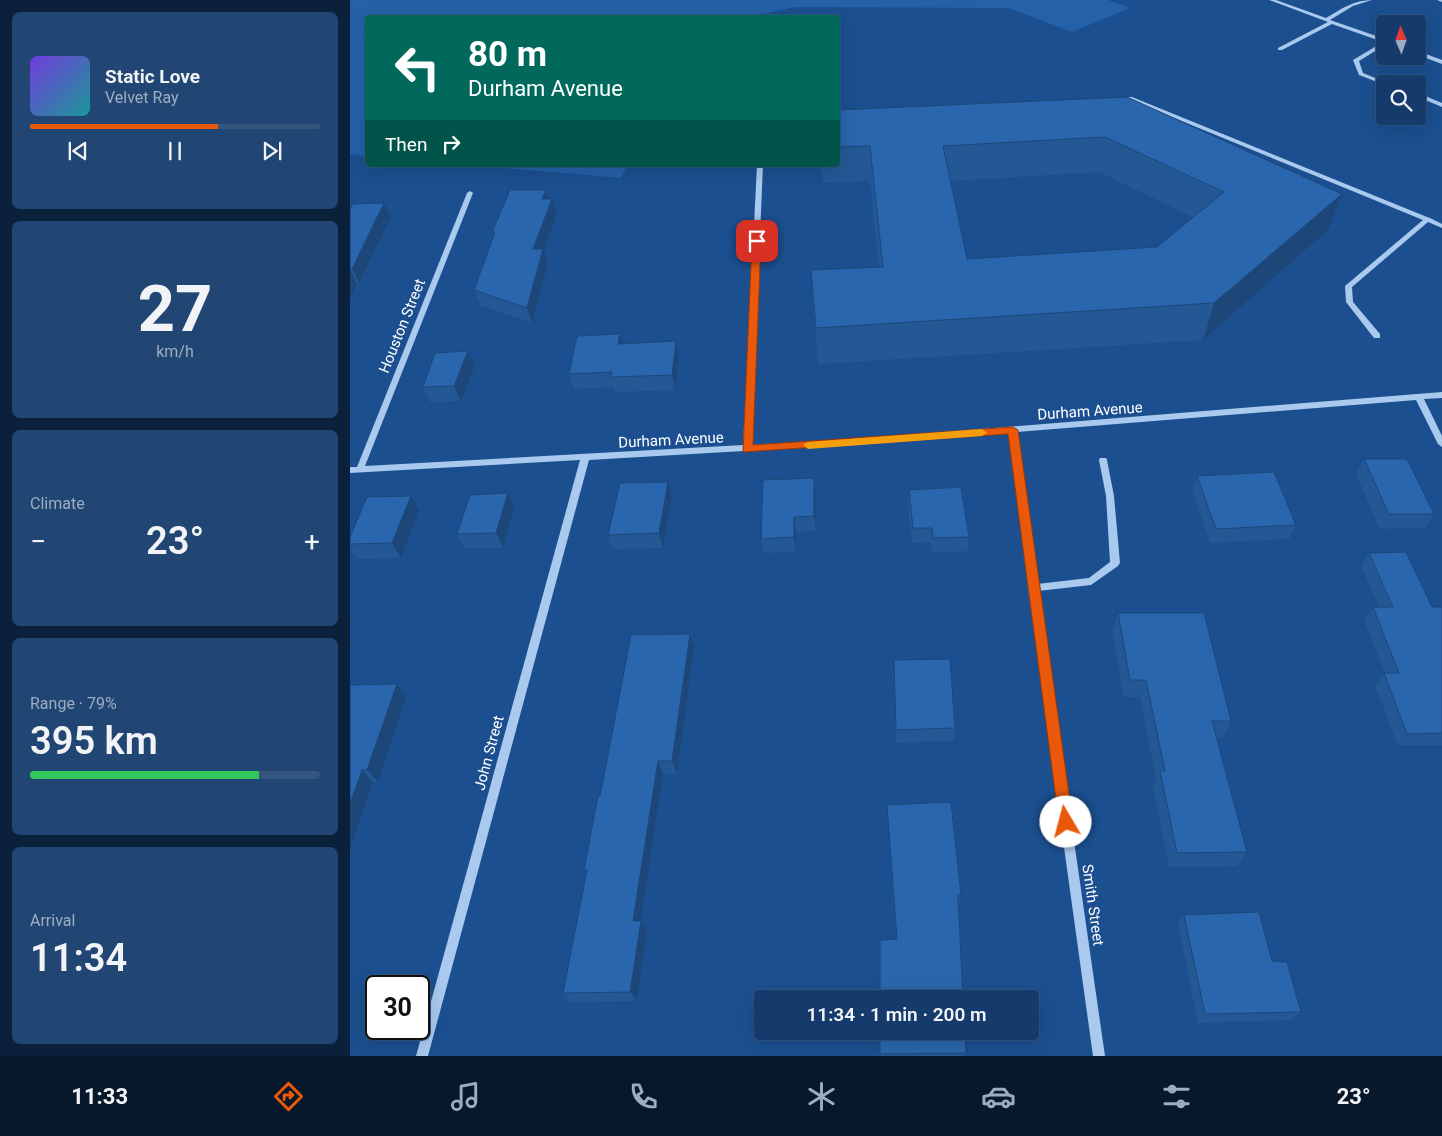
<!DOCTYPE html>
<html lang="en">
<head>
<meta charset="utf-8">
<style>
  body { margin:0; font-family:Roboto,sans-serif; background:#214673; color:#f1f3f6; height:100vh; display:flex; flex-direction:column; font-size:19px; white-space:nowrap }
  * { box-sizing:border-box; margin:0 }
  p { font-size:16px; color:#9dadc1 }
  .icon { flex:none; width:28px; height:28px; fill:none; stroke:currentColor; stroke-width:2; stroke-linecap:round; stroke-linejoin:round }
  .map { position:relative; flex:1; overflow:hidden }
  .drawer { display:flex; flex-direction:column; gap:12px; padding:12px; background:#0b203b; width:350px }
  .drawer>* { flex:none }
  .top-card { position:absolute; left:15px; top:15px; width:475px; height:152px; border-radius:5px; box-shadow:0 5px 20px #0002,0 0 0 1px #33557e; background:#00695c; color:#fff; overflow:hidden }
  .needle { width:32px; rotate:358deg }
  .fabs { position:absolute; left:1026px; top:15px; display:grid; gap:10px }
  .fabs a { display:grid; place-items:center; width:50px; height:50px; border-radius:5px; background:#143b6b; box-shadow:0 5px 20px #0002,0 0 0 1px #33557e; font-size:25px }
  .speed { position:absolute; left:15px; top:975px; display:flex; gap:10px; font-size:25px; font-weight:700; text-align:center }
  .speed>* { display:grid; place-content:center; width:65px; height:65px; border-radius:50%; background:#143b6b; box-shadow:0 5px 20px #0002,0 0 0 1px #33557e; line-height:1 }
  .speed .limit { border:2px solid #111; border-radius:8px; background:#fff; color:#111 }
  .pin { position:absolute; display:grid; place-items:center; width:42px; height:42px; color:#fff; margin:-21px; border-radius:10px; box-shadow:0 2px 8px #0006 }
  .me { position:absolute; width:55px; margin:-28px; rotate:352deg; stroke-linejoin:round; filter:drop-shadow(0 0 4px #0008) }
  .turn { display:flex; align-items:center; gap:18px; height:105px; padding:0 20px; font-size:22px }
  .turn .icon { width:65px; height:65px; stroke-width:2.5 }
  .turn b { display:block; font-size:35px; line-height:42px }
  .then { display:flex; align-items:center; height:48px; padding:0 20px; background:#0003; gap:10px; font-size:19px }
  .big { font-size:38px; font-weight:600; line-height:1.1 }
  .drawer .widget { flex:1; display:flex; flex-direction:column; justify-content:center; gap:8px; min-width:0; padding:0 18px; border-radius:8px; background:#214673 }
  .drawer .dial { align-items:center; gap:0 }
  .dial b { font-size:65px; line-height:1 }
  .song { display:flex; align-items:center; gap:15px }
  .cover { width:60px; height:60px; border-radius:8px; background:linear-gradient(135deg,hsl(260 70% 55%),hsl(180 70% 35%)) }
  .played { height:5px; border-radius:2px; background:linear-gradient(90deg,#ea580c 65%,#33557e 65%) }
  .keys { display:flex; justify-content:space-around; direction:ltr }
  .heat { display:flex; justify-content:space-between; align-items:center; font-size:28px; direction:ltr }
  .charge { height:8px; border-radius:4px; background:linear-gradient(90deg,#34c759 79%,#33557e 0) }
  .trip { position:absolute; left:404px; top:990px; width:285px; height:50px; border-radius:5px; background:#143b6b; box-shadow:0 5px 20px #0002,0 0 0 1px #33557e; font-weight:600; line-height:50px; text-align:center }
  .tab-bar { display:flex; height:80px; justify-content:space-around; align-items:center; background:#08182b; color:#9dadc1 }
  .tab-bar .icon { width:35px; height:35px }
  .tab-bar .active { color:#ea580c }
  .tab-bar b { font-size:22px; color:#f1f3f6 }
  main { display:flex; flex:1; min-height:0 }
  .map>svg:first-child { display:block }
  .green { fill:#2461a8 }
  .lines { fill:none; stroke-linecap:round; stroke-linejoin:round }
  .minor { fill:#a9c9ee; fill-rule:evenodd }
  .wall { fill:#245895; fill-rule:evenodd }
  .shaded-wall { fill:#1d4779 }
  .building { fill:#2a66ad; stroke:#1d4779; fill-rule:evenodd }
  .route { fill:#ea580c; stroke:#983908 }
  .slow { fill:#f59e0b }
  .labels { text-anchor:middle; stroke-width:5; stroke-linejoin:round; paint-order:stroke }
  .street-label { font-size:15px; fill:#fff; stroke:#1b4f8f }
</style>
</head>
<body>
<main>
<section class="drawer">
<div class="widget">
<div class="song"><i class="cover"></i><div><b>Static Love</b><p>Velvet Ray</p></div></div>
<div class="played"></div>
<div class="keys"><svg class="icon" aria-label="previous" viewBox="0 0 24 24"><path d="M18 5L8 12l10 7zM5 5v14"/></svg><svg class="icon" aria-label="pause" viewBox="0 0 24 24"><path d="M8 5v14M16 5v14"/></svg><svg class="icon" aria-label="next" viewBox="0 0 24 24"><path d="M6 5l10 7-10 7zM19 5v14"/></svg></div>
</div>
<div class="widget dial"><b>27</b><p>km/h</p></div>
<div class="widget"><p>Climate</p>
<div class="heat"><a>−</a><b class="big">23°</b><a>+</a></div>
</div>
<div class="widget"><p>Range · 79%</p><b class="big">395 km</b><div class="charge"></div></div>
<div class="widget"><p>Arrival</p><b class="big">11:34</b></div>
</section>
<div class="map">
<svg width="1092" height="1056" viewBox="0 0 1092 1056">
  <rect width="100%" height="100%" fill="#1b4f8f"/>
  <g class="green">
    <polygon points="0,0 758,0 780,8 722,32 659,8 447,7 389,18 18,18 17,156 0,154"/>
    <polygon points="119,165 277,165 271,178"/>
  </g>
  <g class="lines">
    <g class="minor">
      <path d="M919,0H926L976,18C991,9 1004,0 1022,0L1003,6L980,20L1035,39V45L1009,61L1013,73L1040,84H1035V85L1009,75L1003,60L1033,42L982,24L932,50H928V48L978,22Z"/>
      <polygon points="1087,0 1092,0 1092,2"/>
      <polygon points="1068,51 1092,60 1092,64 1068,55"/>
      <polygon points="1068,93 1092,103 1092,107 1068,97"/>
      <polygon points="778,97 782,97 1077,217 1080,218 1092,224 1092,228 1078,222 1002,287 1003,302 1030,334 1030,338 1024,338 996,302 995,286 1073,220 778,99"/>
      <polygon points="407,165 413,165 401,445 518,438 1092,392 1092,398 1074,399 1092,436 1092,447 1088,444 1066,400 667,432 687,584 739,578 760,562 756,496 749,460 750,458 756,458 757,460 764,496 770,563 768,566 741,585 688,591 755,1056 743,1056 678,588 659,432 518,444 400,451 397,452 394,451 239,460 78,1056 66,1056 230,460 0,473 0,467 7,467 117,193 120,191 123,193 15,466 393,445"/>
    </g>
  </g>
  <g class="wall">
    <path d="M777,97L978,230L853,340L468,364L461,270L529,267L520,181L473,183L471,165H488V110ZM749,172L843,217L807,247L617,259L600,181Z"/>
    <polygon points="196,190 198,199 207,214 194,250 198,264 182,323 130,305 124,290 143,236 142,232"/>
    <polygon points="0,209 41,217 9,283 7,284 0,300"/>
    <polygon points="273,344 329,356 325,390 265,392 264,387 224,389 219,374"/>
    <polygon points="125,366 111,401 80,402 73,387"/>
    <polygon points="1014,459 1084,514 1075,528 1030,529 1006,474"/>
    <polygon points="847,476 946,525 939,539 860,543 842,490"/>
    <polygon points="464,478 465,493 466,531 446,532 446,552 414,553 411,539"/>
    <polygon points="559,490 619,537 617,551 583,553 581,542 562,543 558,504"/>
    <polygon points="322,497 313,548 263,549 258,535"/>
    <polygon points="164,508 153,548 114,548 107,534"/>
    <polygon points="69,511 51,558 7,559 0,549 0,537"/>
    <polygon points="1019,553 1082,607 1092,607 1092,745 1048,745 1025,686 1034,673 1035,673 1014,620 1023,607 1029,607 1011,566"/>
    <polygon points="768,613 881,721 873,737 867,737 897,852 887,866 819,867 803,787 806,779 790,697 774,697 762,631"/>
    <polygon points="344,648 327,774 313,774 290,921 291,921 297,931 287,1001 221,1002 213,993 236,873 234,870 250,796"/>
    <polygon points="544,660 605,728 604,741 546,743"/>
    <polygon points="0,685 56,697 28,782 23,782 0,850"/>
    <polygon points="537,805 611,895 610,905 546,939"/>
    <polygon points="834,915 922,961 951,1012 941,1020 848,1023 828,925"/>
    <polygon points="530,1031 616,1053 615,1056 530,1056"/>
  </g>
  <g class="shaded-wall">
    <polygon points="196,190 200,204 192,199"/>
    <polygon points="992,194 978,230 853,340 864,303"/>
    <polygon points="202,199 207,214 194,249 198,264 182,323 177,308 183,249"/>
    <polygon points="34,203 41,217 9,283 2,269"/>
    <polygon points="0,269 7,284 0,300"/>
    <polygon points="270,334 274,349 268,344"/>
    <polygon points="326,341 329,356 325,390 322,375"/>
    <polygon points="118,351 125,366 111,401 104,386"/>
    <polygon points="464,478 465,493 466,531 464,516"/>
    <polygon points="318,482 322,497 313,548 309,533"/>
    <polygon points="158,493 164,508 153,548 146,533"/>
    <polygon points="61,496 69,511 51,558 42,543"/>
    <polygon points="444,517 446,532 446,552 444,537"/>
    <polygon points="340,634 344,648 327,774 322,761"/>
    <polygon points="47,684 56,697 28,782 17,770"/>
    <polygon points="308,761 313,774 289,931 283,921"/>
    <polygon points="12,770 23,782 0,850 0,804"/>
    <polygon points="291,921 297,931 287,1001 280,992"/>
  </g>
  <g class="building">
    <path d="M777,97L992,194L864,303L466,328L461,270L533,267L520,146L488,147V110ZM755,137L874,192L807,247L617,259L593,146Z"/>
    <polygon points="160,190 196,190 192,199 202,199 183,249 193,249 177,308 124,290 145,232 142,232"/>
    <polygon points="34,203 2,269 0,269 0,209 3,204"/>
    <polygon points="270,334 268,344 326,341 322,375 261,377 262,372 219,374 227,336"/>
    <polygon points="118,351 104,386 73,387 85,353"/>
    <polygon points="1014,459 1057,459 1084,514 1039,514"/>
    <polygon points="924,472 946,525 866,529 847,476"/>
    <polygon points="464,478 464,516 444,517 444,537 411,539 413,480"/>
    <polygon points="318,482 309,533 258,535 270,483"/>
    <polygon points="611,487 619,537 583,538 582,528 563,528 559,490"/>
    <polygon points="158,493 146,533 107,534 120,495"/>
    <polygon points="61,496 42,543 0,544 0,537 17,497"/>
    <polygon points="1056,552 1082,607 1092,607 1092,733 1057,734 1034,673 1049,673 1023,607 1043,607 1019,553"/>
    <polygon points="768,613 854,613 881,721 862,721 897,852 827,853 810,771 815,771 796,680 780,680"/>
    <polygon points="340,634 322,761 308,761 283,921 291,921 280,992 213,993 237,870 234,870 248,796 250,796 281,635"/>
    <polygon points="600,659 605,728 546,730 544,660"/>
    <polygon points="47,684 17,770 12,770 0,804 0,685"/>
    <polygon points="601,802 611,895 608,895 613,999 530,999 530,940 547,939 537,805"/>
    <polygon points="909,912 922,961 937,962 951,1012 855,1014 834,915"/>
    <polygon points="530,1031 615,1031 616,1053 530,1054"/>
  </g>
  <polygon class="route" points="407,238 411,241 403,445 663,427 668,430 723,822 721,827 716,829 711,827 709,822 658,434 393,452 402,241"/>
  <polygon class="slow" points="632,429 637,433 632,436 458,449 453,445 458,442"/>
  <g class="labels">
    <g class="street-label">
      <text transform="translate(52 326) rotate(-68)" y="5">Houston Street</text>
      <text transform="translate(740 411) rotate(-4)" y="5">Durham Avenue</text>
      <text transform="translate(321 440) rotate(-3)" y="5">Durham Avenue</text>
      <text transform="translate(139 753) rotate(-75)" y="5">John Street</text>
      <text transform="translate(743 905) rotate(82)" y="5">Smith Street</text>
    </g>
  </g>
</svg>
<div class="fabs">
<a><svg class="needle" viewBox="-14 -14 28 28"><path d="M0-13l5 13h-10z" fill="#e53935"/><path d="M0 13l5-13h-10z" fill="#9dadc1"/></svg></a>
<a><svg class="icon" aria-label="search" viewBox="0 0 24 24"><circle cx="10" cy="10" r="6"/><path d="M15 15l6 6"/></svg></a>
</div>
<div class="speed"><div class="limit">30</div></div>
<div class="pin" style="left:407px;top:241px;background:#d93025"><svg class="icon" aria-label="arrive" viewBox="0 0 24 24"><path d="M6 21V4h12l-3 4 3 4H6"/></svg></div>
<svg class="me" style="left:716px;top:822px" viewBox="-20 -20 40 40"><circle r="19" fill="#fff"/><path d="M0-13L10 11 0 6-10 11z" fill="#ea580c"/></svg>
<div class="trip">11:34 · 1 min · 200 m</div>
<div class="top-card">
<div class="turn"><svg class="icon" aria-label="left" viewBox="0 0 24 24"><path d="M17 20v-9H6M10 6l-5 5 5 5"/></svg><div><b>80 m</b>Durham Avenue</div></div>
<div class="then">Then<svg class="icon" aria-label="right" viewBox="0 0 24 24"><path d="M7 20v-9h11M14 6l5 5-5 5"/></svg></div>
</div>
</div>
</main>
<nav class="tab-bar">
<b>11:33</b>
<svg class="icon active" aria-label="directions" viewBox="0 0 24 24"><path d="M12 3l9 9-9 9-9-9zM9 14v-3h6M13 9l2 2-2 2"/></svg>
<svg class="icon" aria-label="music" viewBox="0 0 24 24"><path d="M9 18V5l10-2v13"/><circle cx="6" cy="18" r="3"/><circle cx="16" cy="16" r="3"/></svg>
<svg class="icon" aria-label="phone" viewBox="0 0 24 24"><path d="M5 4h4l2 5-3 2q2 4 5 5l2-3 5 2v4C11 20 4 13 5 4z"/></svg>
<svg class="icon" aria-label="climate" viewBox="0 0 24 24"><path d="M12 3v18M4 7l16 10M4 17L20 7"/></svg>
<svg class="icon" aria-label="car" viewBox="0 0 24 24"><path d="M5 17H2v-5l4-1 3-4h7l3 4 3 1v5h-3M9 17h6M6 11h13"/><circle cx="7" cy="17" r="2"/><circle cx="17" cy="17" r="2"/></svg>
<svg class="icon" aria-label="filters" viewBox="0 0 24 24"><path d="M4 7h16M4 17h16"/><circle cx="9" cy="7" r="2"/><circle cx="15" cy="17" r="2"/></svg>
<b>23°</b>
</nav>
</body>
</html>
